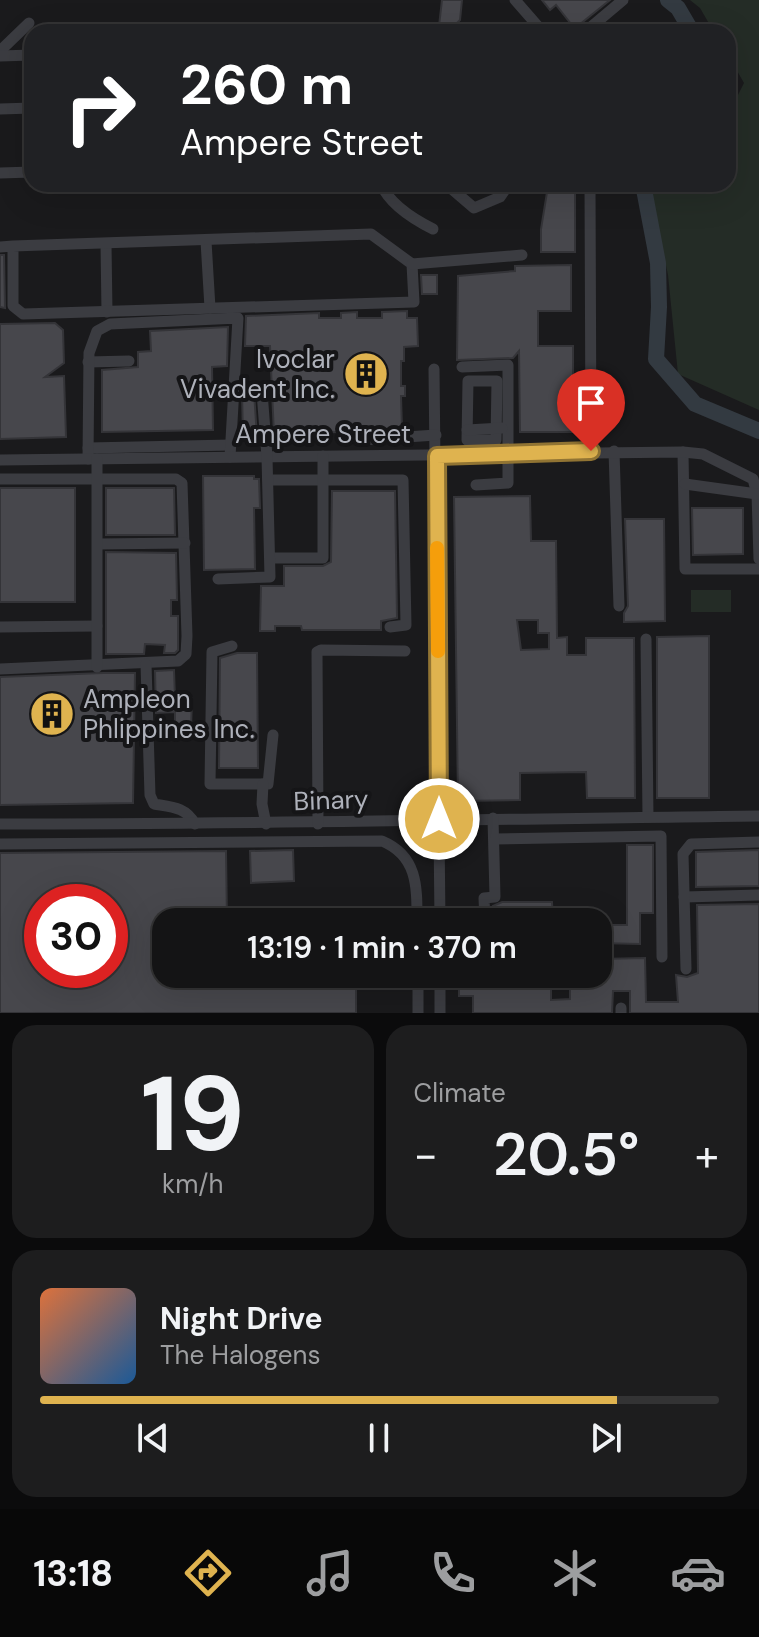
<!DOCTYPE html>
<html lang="en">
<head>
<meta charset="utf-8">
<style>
  body { margin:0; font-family:"DM Sans",sans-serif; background:#1d1d1e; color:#f1f3f6; height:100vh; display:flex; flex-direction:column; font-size:30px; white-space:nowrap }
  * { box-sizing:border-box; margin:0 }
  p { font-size:26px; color:#9d9ea0 }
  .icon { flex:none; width:44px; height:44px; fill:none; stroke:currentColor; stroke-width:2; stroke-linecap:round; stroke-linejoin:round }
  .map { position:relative; height:1013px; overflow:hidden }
  .details { display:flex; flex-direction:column; gap:12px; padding:12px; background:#0b0b0c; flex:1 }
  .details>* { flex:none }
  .banner { position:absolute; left:24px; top:24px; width:712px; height:168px; border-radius:24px; box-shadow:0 8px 32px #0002,0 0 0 2px #333334; background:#202124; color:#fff; overflow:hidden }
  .speed { position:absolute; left:24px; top:884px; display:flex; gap:16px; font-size:40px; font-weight:700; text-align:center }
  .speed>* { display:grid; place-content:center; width:104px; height:104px; border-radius:50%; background:#141415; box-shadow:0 8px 32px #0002,0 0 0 2px #333334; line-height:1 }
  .speed .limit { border:12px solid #d22; background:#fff; color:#111 }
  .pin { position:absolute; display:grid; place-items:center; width:68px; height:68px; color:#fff; margin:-82px -34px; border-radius:50% 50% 50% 0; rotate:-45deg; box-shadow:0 0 8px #0007 }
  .pin .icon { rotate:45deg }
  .me { position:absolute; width:88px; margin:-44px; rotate:0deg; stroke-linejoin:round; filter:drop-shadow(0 0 6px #0008) }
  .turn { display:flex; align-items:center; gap:28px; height:168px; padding:0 24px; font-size:36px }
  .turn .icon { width:104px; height:104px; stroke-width:2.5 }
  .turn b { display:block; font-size:56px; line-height:68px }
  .big { font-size:60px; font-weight:600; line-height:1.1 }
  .details .widget { flex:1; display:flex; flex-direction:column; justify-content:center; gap:12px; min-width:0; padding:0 28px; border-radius:24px; background:#1d1d1e }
  .details .dial { align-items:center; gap:0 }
  .dial b { font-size:104px; line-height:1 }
  .song { display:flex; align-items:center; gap:24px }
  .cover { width:96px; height:96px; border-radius:12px; background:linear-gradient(135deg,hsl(20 70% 55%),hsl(210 70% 35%)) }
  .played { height:8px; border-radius:4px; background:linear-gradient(90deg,#dfb34f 85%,#333334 85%) }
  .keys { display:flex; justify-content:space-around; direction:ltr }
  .heat { display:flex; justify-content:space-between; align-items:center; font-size:44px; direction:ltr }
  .details .tiles { flex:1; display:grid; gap:12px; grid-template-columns:1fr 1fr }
  .widget:last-child { grid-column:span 2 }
  .trip { position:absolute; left:152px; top:908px; width:460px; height:80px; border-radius:24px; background:#141415; box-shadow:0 8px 32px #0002,0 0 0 2px #333334; font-weight:600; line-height:80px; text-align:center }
  .tab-bar { display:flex; height:128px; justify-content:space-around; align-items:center; background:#080808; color:#9d9ea0 }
  .tab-bar .icon { width:56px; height:56px }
  .tab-bar .current { color:#dfb34f }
  .tab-bar b { font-size:36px; color:#f1f3f6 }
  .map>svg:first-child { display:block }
  .green { fill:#242c26 }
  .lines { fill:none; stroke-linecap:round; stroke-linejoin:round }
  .river { stroke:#333a41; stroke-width:16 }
  .building { fill:#47474c; stroke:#343438; stroke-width:2; fill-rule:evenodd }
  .minor { stroke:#3b3c41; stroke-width:11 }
  .route-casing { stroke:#917433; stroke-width:20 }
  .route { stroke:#dfb34f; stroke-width:14 }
  .slow { stroke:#f59e0b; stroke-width:14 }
  .labels { text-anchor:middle; stroke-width:8; stroke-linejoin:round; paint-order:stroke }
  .poi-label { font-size:26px; fill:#aeb1ba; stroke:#151517; text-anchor:end }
  .street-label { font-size:26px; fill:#aeb1ba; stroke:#151517 }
</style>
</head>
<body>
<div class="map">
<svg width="759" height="1013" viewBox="0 0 759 1013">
  <rect width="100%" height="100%" fill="#1a1a1c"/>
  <g class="green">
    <polygon points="690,0 759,0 759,410 678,374 668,275 650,189 656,184 728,184 728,115 744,83 728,55 728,32 714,32 700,8"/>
    <rect x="691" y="590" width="40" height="22"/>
  </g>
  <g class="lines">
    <g class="river">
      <polyline points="668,0 678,8 692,32"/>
      <polyline points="643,184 658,263 659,307 656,359 695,404 759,431"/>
    </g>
  </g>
  <g class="building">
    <polygon points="442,0 462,0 460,20 453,27 439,26"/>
    <polygon points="542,0 610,0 579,25 575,32 568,26 571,24 556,5 550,10"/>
    <polygon points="548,186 575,187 575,252 541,252 541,229"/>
    <polygon points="0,255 4,255 5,308 0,307"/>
    <polygon points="571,265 571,311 538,311 538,346 573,346 573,432 520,432 519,351 513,358 457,360 458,276 515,271 515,266"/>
    <polygon points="421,275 437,275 437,294 422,294"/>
    <polygon points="407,311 407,318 417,318 418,346 404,347 404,361 401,361 401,386 405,386 405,396 401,396 402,429 274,435 270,346 245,346 246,316 319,313 319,318 341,318 341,313 357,312 357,318 382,318 382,312"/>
    <polygon points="55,323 63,330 64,363 45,377 64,376 66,437 0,439 0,324"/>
    <polygon points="228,327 227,366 212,367 213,430 102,432 102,370 138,367 138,352 151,351 150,331"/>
    <polygon points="242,392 254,392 257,437 243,437"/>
    <polygon points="203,476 254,476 254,479 259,479 260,508 254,508 255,569 204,570"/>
    <rect x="0" y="488" width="75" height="114"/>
    <polygon points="106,488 174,488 175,535 106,535"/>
    <polygon points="332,491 395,491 397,618 381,621 381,630 302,630 301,626 275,626 275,631 260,631 261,586 284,586 284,566 323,566 331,562"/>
    <path d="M530,496L531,541H556L557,638L567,637V655H586V638H634L635,798H587L586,772L520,773V800L458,801L454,497ZM517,620H538V633H549V649L521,650Z"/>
    <polygon points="692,508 743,508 743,554 693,555"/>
    <polygon points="625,519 664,519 665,621 624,622 624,613 628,606"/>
    <polygon points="106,552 176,553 177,600 171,600 171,616 178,616 178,650 175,653 164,653 165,645 145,644 144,654 106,654"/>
    <polygon points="709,636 709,798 657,798 657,637"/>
    <polygon points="237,653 257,653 258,768 219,768 220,658"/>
    <polygon points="174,670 175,698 192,698 191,730 175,729 175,712 156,713 155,671"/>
    <polygon points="103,673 135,673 133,803 0,805 0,677"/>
    <polygon points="627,845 653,845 653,913 640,913 640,944 598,943 598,925 627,925"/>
    <polygon points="293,850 294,881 251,883 250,851"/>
    <polygon points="759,850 759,886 696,887 696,852"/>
    <path d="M226,851L227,922H166V974H356V1013H0V853ZM42,902H110V970H42Z"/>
    <polygon points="502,902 552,902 553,922 493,922 493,906"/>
    <polygon points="759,904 759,1013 630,1013 630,991 613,991 612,1013 473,1013 473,996 459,996 459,974 551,974 551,1000 570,999 570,974 598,974 598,959 645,958 646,1002 678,1002 676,975 687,977 698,973 697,905"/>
  </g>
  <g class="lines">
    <g class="minor">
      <polyline points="515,0 543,32"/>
      <polyline points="585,32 623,0"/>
      <polyline points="0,51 29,23"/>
      <polyline points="0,56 32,55"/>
      <polyline points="0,109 32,108"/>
      <polyline points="0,173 32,172"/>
      <path d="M381,184C390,205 413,219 433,229"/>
      <polyline points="446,184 474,208 500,197 509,184"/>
      <polyline points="590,184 591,451"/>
      <polyline points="206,241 210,308"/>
      <polyline points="106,244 107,312"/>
      <polyline points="0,247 13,246 371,234 412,264 414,302 23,314 13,306 13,246"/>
      <polyline points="412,264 522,255"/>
      <polyline points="88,362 129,361"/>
      <polyline points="462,367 508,365 508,483 476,485"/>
      <polyline points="434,369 440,922"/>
      <polygon points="468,381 497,381 496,440 467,440"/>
      <polyline points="467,430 502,428"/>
      <polyline points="362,440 436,435"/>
      <polyline points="88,448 231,445"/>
      <polyline points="614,451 619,606"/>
      <polyline points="683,452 685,569 759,569"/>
      <polyline points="88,459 89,353 97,331 110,324 238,318 230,457"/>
      <polyline points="0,460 683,452 703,454 753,479 757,494 759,559"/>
      <polyline points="0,479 176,479 182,483 187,636 186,654 178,661 0,669"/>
      <polyline points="268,480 403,480 406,625 390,627"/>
      <polyline points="685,484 757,494"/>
      <polyline points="98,544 185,543"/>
      <polyline points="270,558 323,558 323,456"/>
      <polyline points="218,579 270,577 267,457 262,392"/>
      <polyline points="0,627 97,626"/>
      <polyline points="646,639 648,817"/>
      <polyline points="232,646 212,652 210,784 268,784 273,735"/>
      <path d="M146,664L150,795L154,804C172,807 186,807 195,824"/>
      <polyline points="97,667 97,459"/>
      <polyline points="263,784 262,804 266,824"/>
      <path d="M0,824C253,824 506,819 759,816"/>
      <polyline points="318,824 317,652 321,650 405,651"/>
      <polyline points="494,839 661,836 662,957"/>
      <path d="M0,844L382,841C418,856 417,887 417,922"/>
      <polyline points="684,897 759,895"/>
      <polyline points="563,920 564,922"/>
      <polyline points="485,922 484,898 495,897 493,818"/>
      <polyline points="686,969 683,854 691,844 759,842"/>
      <polyline points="418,974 418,1013"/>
      <polyline points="440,974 440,1013"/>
      <polyline points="621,1008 621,1013"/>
    </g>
  </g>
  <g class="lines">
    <g class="route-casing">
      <polyline id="route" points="439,819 437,456 591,451"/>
    </g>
    <use href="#route" class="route"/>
    <polyline class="slow" points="437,548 438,651"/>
  </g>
  <defs>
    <g id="building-disc" transform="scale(2.3)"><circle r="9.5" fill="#dfb34f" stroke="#151517"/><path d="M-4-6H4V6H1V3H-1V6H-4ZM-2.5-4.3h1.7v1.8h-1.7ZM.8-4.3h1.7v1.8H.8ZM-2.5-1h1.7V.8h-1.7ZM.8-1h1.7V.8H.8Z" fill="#111"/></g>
  </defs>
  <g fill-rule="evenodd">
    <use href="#building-disc" x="366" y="374"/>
    <use href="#building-disc" x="52" y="714"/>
  </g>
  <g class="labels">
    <g class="poi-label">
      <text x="335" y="368">Ivoclar<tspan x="335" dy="30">Vivadent Inc.</tspan></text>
      <text x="83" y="708" text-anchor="start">Ampleon<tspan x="83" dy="30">Phlippines Inc.</tspan></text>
    </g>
    <g class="street-label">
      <text x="323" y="443">Ampere Street</text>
      <text transform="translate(331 800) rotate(-2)" y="9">Binary</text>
    </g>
  </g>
</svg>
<div class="speed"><div class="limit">30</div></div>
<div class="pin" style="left:591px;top:451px;background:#d93025"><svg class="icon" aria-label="arrive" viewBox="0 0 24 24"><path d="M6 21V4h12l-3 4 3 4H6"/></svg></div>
<svg class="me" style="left:439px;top:819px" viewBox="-20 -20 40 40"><circle r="17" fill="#dfb34f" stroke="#fff" stroke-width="3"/><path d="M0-11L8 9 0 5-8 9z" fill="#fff"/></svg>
<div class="trip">13:19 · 1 min · 370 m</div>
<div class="banner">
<div class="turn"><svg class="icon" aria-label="right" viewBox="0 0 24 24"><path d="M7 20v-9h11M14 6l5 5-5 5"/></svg><div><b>260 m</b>Ampere Street</div></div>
</div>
</div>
<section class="details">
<div class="tiles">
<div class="widget dial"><b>19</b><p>km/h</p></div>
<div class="widget"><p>Climate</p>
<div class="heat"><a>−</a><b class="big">20.5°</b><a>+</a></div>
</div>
<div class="widget">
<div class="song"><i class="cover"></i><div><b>Night Drive</b><p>The Halogens</p></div></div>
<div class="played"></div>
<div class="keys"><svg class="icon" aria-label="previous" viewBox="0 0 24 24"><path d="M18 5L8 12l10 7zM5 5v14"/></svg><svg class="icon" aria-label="pause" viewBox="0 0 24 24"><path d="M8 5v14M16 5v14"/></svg><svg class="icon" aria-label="next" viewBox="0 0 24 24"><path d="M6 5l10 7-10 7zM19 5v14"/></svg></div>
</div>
</div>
</section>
<nav class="tab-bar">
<b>13:18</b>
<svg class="icon current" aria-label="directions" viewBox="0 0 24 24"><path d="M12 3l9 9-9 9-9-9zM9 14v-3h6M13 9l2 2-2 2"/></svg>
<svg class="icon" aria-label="music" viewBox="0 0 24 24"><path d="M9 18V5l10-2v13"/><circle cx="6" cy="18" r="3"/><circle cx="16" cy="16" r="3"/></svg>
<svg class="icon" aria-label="phone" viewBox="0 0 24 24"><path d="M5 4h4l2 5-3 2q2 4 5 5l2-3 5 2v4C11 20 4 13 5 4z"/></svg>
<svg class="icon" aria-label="climate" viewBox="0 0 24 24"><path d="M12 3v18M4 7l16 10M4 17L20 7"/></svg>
<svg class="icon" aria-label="car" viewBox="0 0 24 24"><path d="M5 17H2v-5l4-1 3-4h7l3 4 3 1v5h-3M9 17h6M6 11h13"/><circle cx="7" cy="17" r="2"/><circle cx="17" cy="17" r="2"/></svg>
</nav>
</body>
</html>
